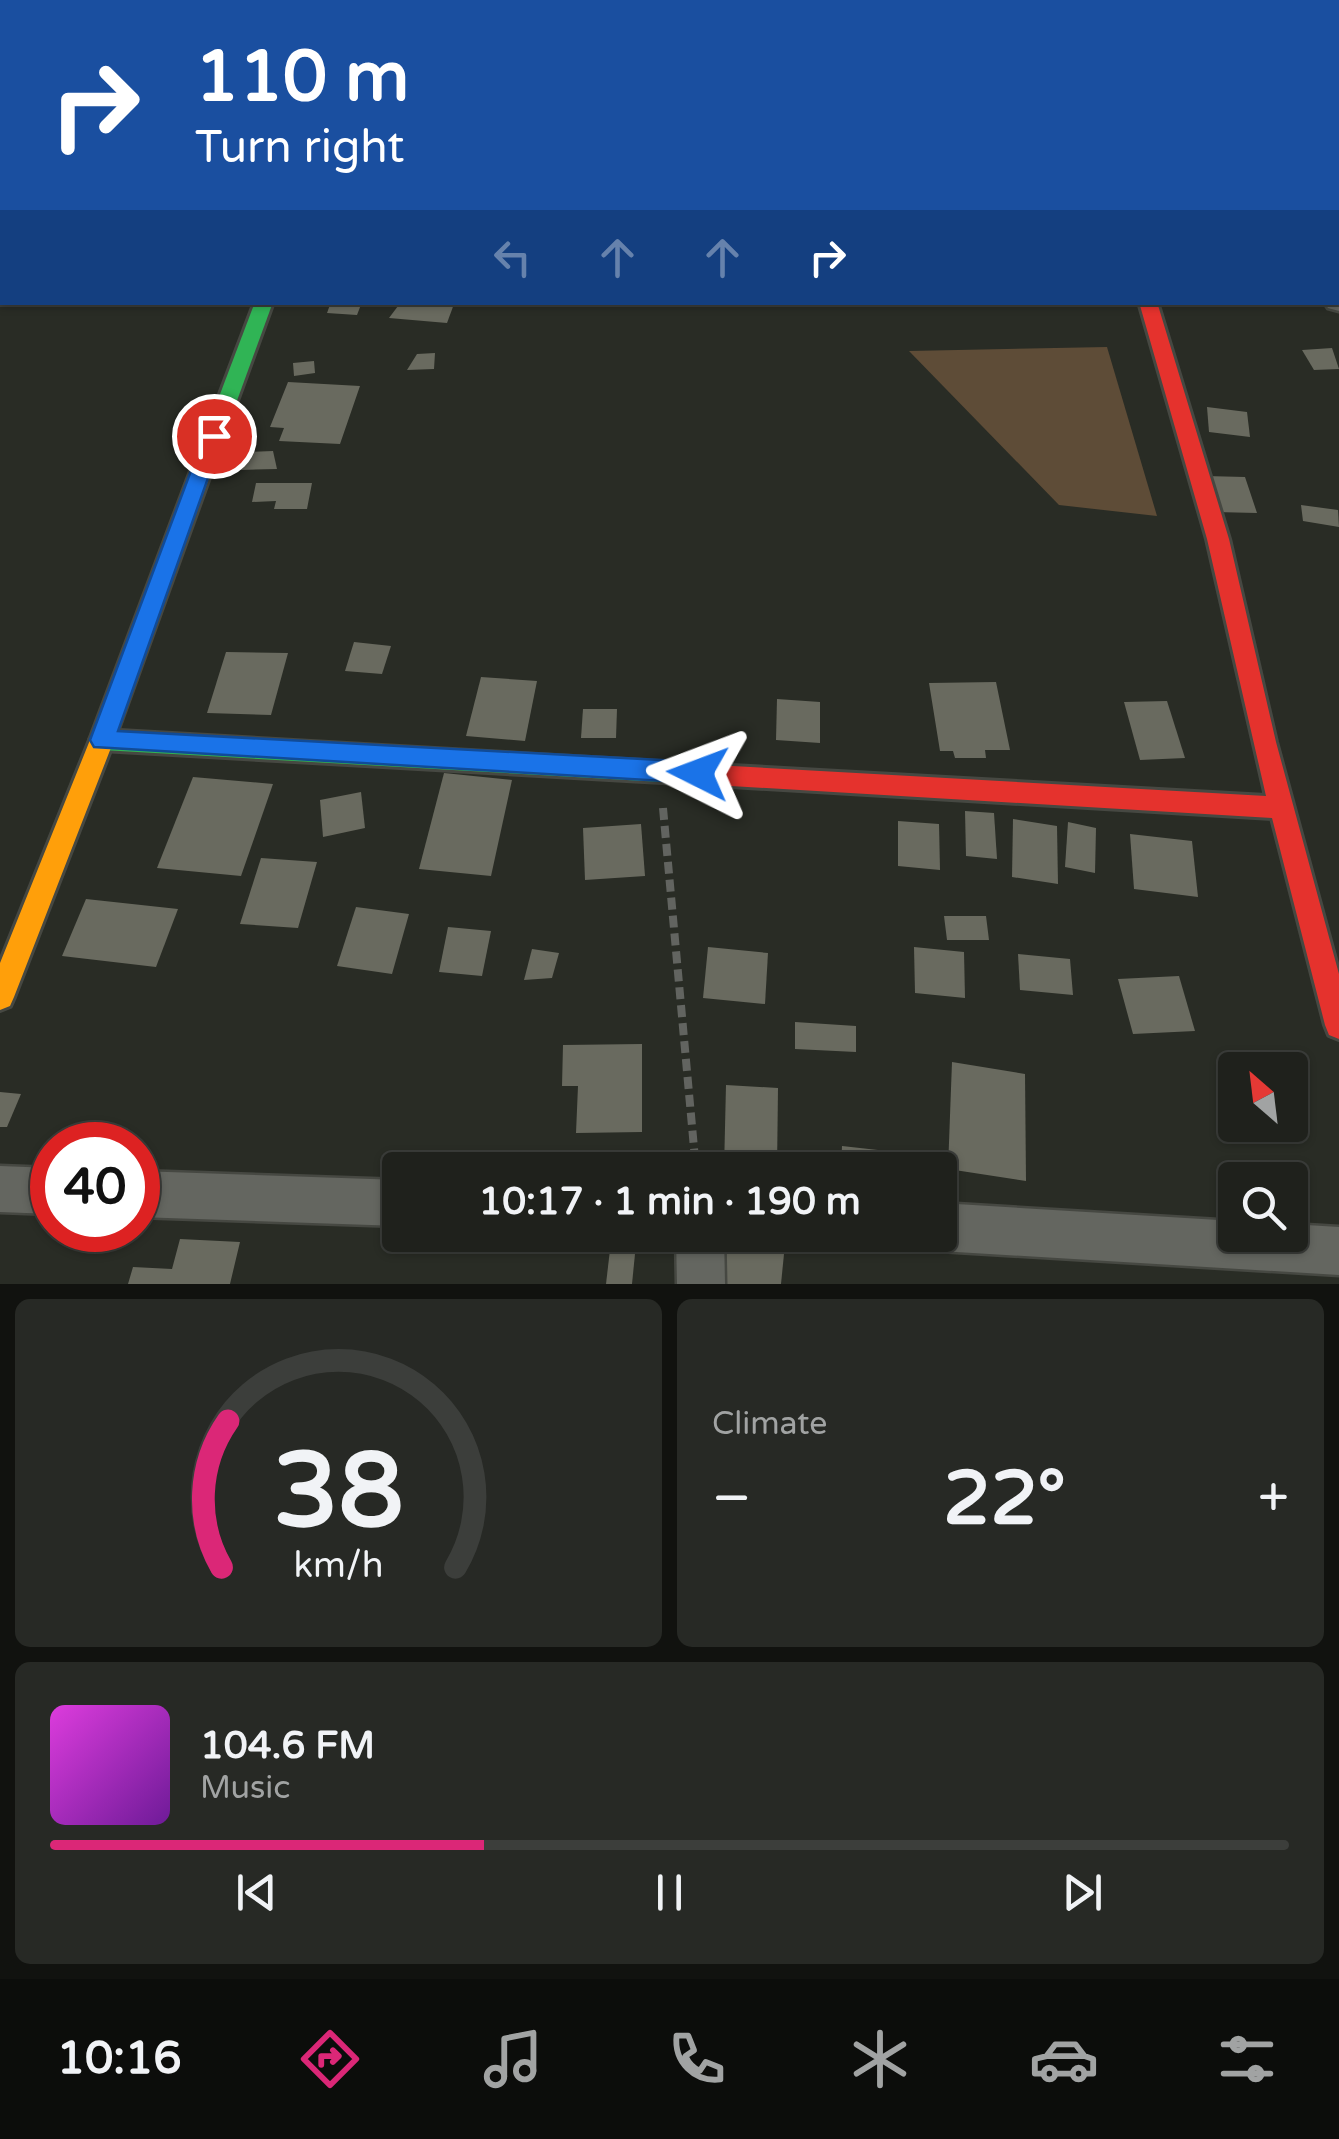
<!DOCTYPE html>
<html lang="en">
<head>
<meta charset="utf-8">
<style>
  body { margin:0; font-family:"Varela Round",sans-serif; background:#272925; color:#f1f3f6; height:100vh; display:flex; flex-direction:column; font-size:38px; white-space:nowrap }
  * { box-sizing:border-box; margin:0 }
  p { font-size:32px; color:#a1a3a3 }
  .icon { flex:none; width:55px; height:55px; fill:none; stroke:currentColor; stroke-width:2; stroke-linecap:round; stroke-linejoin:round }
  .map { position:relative; height:1284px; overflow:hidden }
  .sheet { display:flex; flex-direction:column; gap:15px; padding:15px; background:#11120f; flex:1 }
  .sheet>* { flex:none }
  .top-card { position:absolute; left:0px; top:0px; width:1340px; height:305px; box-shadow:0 2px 8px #0004,0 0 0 2px #3c3e3b; background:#1a4fa0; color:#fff; overflow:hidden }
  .needle { width:65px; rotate:332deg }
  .tools { position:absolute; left:1218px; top:1052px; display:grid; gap:20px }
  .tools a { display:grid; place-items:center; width:90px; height:90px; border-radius:10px; background:#1f211c; box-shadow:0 2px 8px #0004,0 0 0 2px #3c3e3b; font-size:50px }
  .speed { position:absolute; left:30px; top:1122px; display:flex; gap:20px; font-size:50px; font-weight:700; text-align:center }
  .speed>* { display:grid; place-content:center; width:130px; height:130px; border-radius:50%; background:#1f211c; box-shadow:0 2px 8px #0004,0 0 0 2px #3c3e3b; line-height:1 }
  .speed .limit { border:15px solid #d22; background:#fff; color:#111 }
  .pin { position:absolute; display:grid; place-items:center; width:85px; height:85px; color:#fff; margin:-42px; border:5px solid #fff; border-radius:50%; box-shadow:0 2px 10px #0007 }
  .me { position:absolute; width:110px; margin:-55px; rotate:273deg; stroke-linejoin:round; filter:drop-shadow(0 0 8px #0008) }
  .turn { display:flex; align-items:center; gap:35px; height:210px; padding:0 30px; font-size:45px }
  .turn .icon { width:130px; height:130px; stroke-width:2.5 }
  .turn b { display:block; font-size:70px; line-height:85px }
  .lanes { display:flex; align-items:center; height:95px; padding:0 30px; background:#0003; justify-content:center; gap:50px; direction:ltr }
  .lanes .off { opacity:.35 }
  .big { font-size:75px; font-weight:700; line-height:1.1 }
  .sheet .card { flex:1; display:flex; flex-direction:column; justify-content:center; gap:15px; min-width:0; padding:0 35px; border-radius:15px; background:#272925 }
  .sheet .dial { align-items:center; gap:0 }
  .dial svg { height:260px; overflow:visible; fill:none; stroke:#3c3e3b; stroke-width:7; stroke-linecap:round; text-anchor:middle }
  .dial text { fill:#f1f3f6; stroke:none }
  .song { display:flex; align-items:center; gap:30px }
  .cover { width:120px; height:120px; border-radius:15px; background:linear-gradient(135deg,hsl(300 70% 55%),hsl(280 70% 35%)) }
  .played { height:10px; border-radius:5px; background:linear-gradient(90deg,#db2777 35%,#3c3e3b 35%) }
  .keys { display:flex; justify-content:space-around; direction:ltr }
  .heat { display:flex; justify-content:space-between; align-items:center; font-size:55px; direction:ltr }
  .sheet .tiles { flex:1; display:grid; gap:15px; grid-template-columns:1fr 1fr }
  .card:last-child { grid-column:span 2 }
  .trip { position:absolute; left:382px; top:1152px; width:575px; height:100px; border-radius:10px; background:#1f211c; box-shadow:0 2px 8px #0004,0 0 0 2px #3c3e3b; font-weight:700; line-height:100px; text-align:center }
  .dock { display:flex; height:160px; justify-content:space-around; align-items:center; background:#0c0d0b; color:#a1a3a3 }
  .dock .icon { width:70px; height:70px }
  .dock .selected { color:#db2777 }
  .dock b { font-size:45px; color:#f1f3f6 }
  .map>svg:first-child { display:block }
  .green { fill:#5e4c37 }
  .building { fill:#696a5f }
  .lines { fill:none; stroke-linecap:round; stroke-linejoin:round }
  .street-casing { stroke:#464842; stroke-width:5 }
  .fast-casing { stroke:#464842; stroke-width:6 }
  .slow-casing { stroke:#464842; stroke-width:6 }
  .jam-casing { stroke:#464842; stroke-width:6 }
  .path { stroke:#626460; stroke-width:8; stroke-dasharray:12 6; stroke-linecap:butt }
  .street { fill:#646660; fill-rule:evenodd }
  .fast { fill:#30b455; fill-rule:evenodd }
  .slow { fill:#ff9f0a; fill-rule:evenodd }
  .jam { fill:#e5322d; fill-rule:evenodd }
  .route { fill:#1a73e8; stroke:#114b97; stroke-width:2.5 }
</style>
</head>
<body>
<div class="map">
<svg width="1339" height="1284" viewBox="0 0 1339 1284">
  <rect width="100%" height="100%" fill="#292c25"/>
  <polygon class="green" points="1107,347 1157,516 1059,505 909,351"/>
  <g class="building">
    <polygon points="331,302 362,302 357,315 327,313"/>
    <polygon points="401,302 431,302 454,304 447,323 389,318"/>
    <polygon points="1332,348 1339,369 1314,370 1302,350"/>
    <polygon points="435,353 434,369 407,370 417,354"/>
    <polygon points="314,361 315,373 294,376 293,363"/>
    <polygon points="288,382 360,386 340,444 279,441 284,428 270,427"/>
    <polygon points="1207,407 1247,412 1250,437 1209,432"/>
    <polygon points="273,451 277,469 240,470 244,452"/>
    <polygon points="1205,476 1245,477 1257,513 1215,512"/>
    <polygon points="256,483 312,483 307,509 274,509 276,501 252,502"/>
    <polygon points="1301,505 1338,510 1339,527 1303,521"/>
    <polygon points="354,642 391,646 382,674 345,671"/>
    <polygon points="226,652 288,653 271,715 207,713"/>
    <polygon points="481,677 537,681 525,741 466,736"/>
    <polygon points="996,682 1010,750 985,750 986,758 955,758 953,751 940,751 929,683"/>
    <polygon points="777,699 820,702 820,743 776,740"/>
    <polygon points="1167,701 1185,758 1140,760 1124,702"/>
    <polygon points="583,709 617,709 616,738 581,738"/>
    <polygon points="444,773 512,780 491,876 419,869"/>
    <polygon points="193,777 273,784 241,876 157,868"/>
    <polygon points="361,792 365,828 323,837 320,800"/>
    <polygon points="965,811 994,813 997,859 966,856"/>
    <polygon points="1013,819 1057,826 1058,884 1012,877"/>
    <polygon points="898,821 939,824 940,870 898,866"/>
    <polygon points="1068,822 1096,828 1095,873 1065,867"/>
    <polygon points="641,824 645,876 585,880 583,828"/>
    <polygon points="1130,834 1192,841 1198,897 1134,889"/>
    <polygon points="261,858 317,862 298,928 240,924"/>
    <polygon points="86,899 178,909 156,967 62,956"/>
    <polygon points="356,907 409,914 392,974 337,966"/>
    <polygon points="944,916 986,916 989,940 947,940"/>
    <polygon points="448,927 491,931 482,976 439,972"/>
    <polygon points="708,947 768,953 765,1004 703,998"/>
    <polygon points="914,947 964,952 965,998 915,993"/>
    <polygon points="532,949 559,953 552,978 524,980"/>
    <polygon points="1018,954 1070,959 1073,995 1020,990"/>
    <polygon points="1179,976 1195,1031 1133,1034 1118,979"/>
    <polygon points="795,1022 856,1026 856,1052 795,1049"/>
    <polygon points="642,1044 642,1132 576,1133 578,1086 562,1086 563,1045"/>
    <polygon points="952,1062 1025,1074 1026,1181 948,1169"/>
    <polygon points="726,1085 778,1088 777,1170 724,1170"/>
    <polygon points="0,1092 21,1094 7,1127 0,1127"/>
    <polygon points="842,1146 905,1153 905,1170 841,1170"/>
    <polygon points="180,1239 240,1242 230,1284 128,1284 133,1267 172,1269"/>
    <polygon points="611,1241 636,1244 632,1284 606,1284"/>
    <polygon points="722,1245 784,1254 781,1284 718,1284"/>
  </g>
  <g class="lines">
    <g class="street-casing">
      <g id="street">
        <polygon points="1339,293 1339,311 1328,308 1324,302 1338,302"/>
        <polygon points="0,1166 52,1168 52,1214 0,1212"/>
        <polygon points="138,1171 400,1180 400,1226 138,1217"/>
        <polygon points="940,1203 1235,1221 1235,1235 1290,1235 1290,1224 1339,1227 1339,1275 940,1251 923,1244 920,1235 940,1235"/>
        <polygon points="676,1235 724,1235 725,1284 677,1284"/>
      </g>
    </g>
    <g class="fast-casing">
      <g id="fast">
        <polygon points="255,302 273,302 223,439 220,444 206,444 203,439"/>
        <polygon points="102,730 697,764 706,767 709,774 706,781 697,784 102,750 94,747 90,740 94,733"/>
      </g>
    </g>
    <g class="slow-casing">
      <polygon id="slow" points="213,432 223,439 114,740 14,997 10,1006 0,1010 0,963 90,740 203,439"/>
    </g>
    <g class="jam-casing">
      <polygon id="jam" points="1139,302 1157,302 1229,539 1276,742 1339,974 1339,1039 1329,1035 1325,1025 1272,818 697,784 688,781 685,774 688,767 697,764 1266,796 1207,539"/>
    </g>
    <polyline class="path" points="663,808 696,1170"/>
    <use href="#street" class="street"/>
    <use href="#fast" class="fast"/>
    <use href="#slow" class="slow"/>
    <use href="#jam" class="jam"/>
  </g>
  <polygon class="route" points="214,429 223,436 118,731 698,762 707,765 711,773 707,780 698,783 94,747 90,740 204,436"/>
</svg>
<div class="tools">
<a><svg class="needle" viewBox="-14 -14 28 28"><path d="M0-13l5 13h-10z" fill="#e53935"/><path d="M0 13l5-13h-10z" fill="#a1a3a3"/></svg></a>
<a><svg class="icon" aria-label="search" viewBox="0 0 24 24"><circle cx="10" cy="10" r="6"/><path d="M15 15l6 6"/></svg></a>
</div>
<div class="speed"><div class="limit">40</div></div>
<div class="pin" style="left:214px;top:436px;background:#d93025"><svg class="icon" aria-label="arrive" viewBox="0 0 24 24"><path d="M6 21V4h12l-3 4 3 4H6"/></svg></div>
<svg class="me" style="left:698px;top:773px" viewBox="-20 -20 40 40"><path d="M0-17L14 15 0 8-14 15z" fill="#1a73e8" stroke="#fff" stroke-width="4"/></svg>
<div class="trip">10:17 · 1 min · 190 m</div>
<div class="top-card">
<div class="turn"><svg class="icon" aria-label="right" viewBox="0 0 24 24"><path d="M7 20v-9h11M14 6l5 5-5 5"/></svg><div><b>110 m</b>Turn right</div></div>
<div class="lanes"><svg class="icon off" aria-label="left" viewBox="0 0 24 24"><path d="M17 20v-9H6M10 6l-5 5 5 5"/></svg><svg class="icon off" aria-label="ahead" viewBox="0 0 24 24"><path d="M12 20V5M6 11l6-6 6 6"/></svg><svg class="icon off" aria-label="ahead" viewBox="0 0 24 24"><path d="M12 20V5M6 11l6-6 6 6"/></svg><svg class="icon" aria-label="right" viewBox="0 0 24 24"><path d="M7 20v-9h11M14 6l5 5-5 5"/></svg></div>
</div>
</div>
<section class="sheet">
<div class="tiles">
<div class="card dial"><svg viewBox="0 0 100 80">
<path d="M14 69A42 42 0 1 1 86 69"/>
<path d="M14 69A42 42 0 0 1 16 24" stroke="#db2777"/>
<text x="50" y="56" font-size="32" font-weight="700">38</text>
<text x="50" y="72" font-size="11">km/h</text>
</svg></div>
<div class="card"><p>Climate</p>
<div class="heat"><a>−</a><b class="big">22°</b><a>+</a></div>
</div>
<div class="card">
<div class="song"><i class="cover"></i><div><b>104.6 FM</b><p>Music</p></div></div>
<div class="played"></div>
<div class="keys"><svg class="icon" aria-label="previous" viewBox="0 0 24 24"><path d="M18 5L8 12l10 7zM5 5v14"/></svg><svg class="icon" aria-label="pause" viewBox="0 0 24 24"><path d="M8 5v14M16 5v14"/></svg><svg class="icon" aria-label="next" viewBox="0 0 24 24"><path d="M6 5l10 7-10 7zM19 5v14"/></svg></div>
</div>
</div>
</section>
<nav class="dock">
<b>10:16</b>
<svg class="icon selected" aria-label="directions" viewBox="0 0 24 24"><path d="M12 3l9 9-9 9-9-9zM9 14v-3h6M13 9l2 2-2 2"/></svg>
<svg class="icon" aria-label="music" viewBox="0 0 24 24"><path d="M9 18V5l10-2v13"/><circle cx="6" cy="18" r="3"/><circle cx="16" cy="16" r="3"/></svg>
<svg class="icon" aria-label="phone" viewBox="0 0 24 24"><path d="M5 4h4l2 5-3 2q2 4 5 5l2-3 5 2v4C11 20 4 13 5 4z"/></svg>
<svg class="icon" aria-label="climate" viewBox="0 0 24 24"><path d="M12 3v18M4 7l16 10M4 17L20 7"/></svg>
<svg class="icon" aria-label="car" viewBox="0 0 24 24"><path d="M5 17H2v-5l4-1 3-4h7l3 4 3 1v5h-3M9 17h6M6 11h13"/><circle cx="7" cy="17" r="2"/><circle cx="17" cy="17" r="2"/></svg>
<svg class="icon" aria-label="filters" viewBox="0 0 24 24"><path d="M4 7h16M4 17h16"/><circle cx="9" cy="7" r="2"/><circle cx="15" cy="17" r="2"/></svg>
</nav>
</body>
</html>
